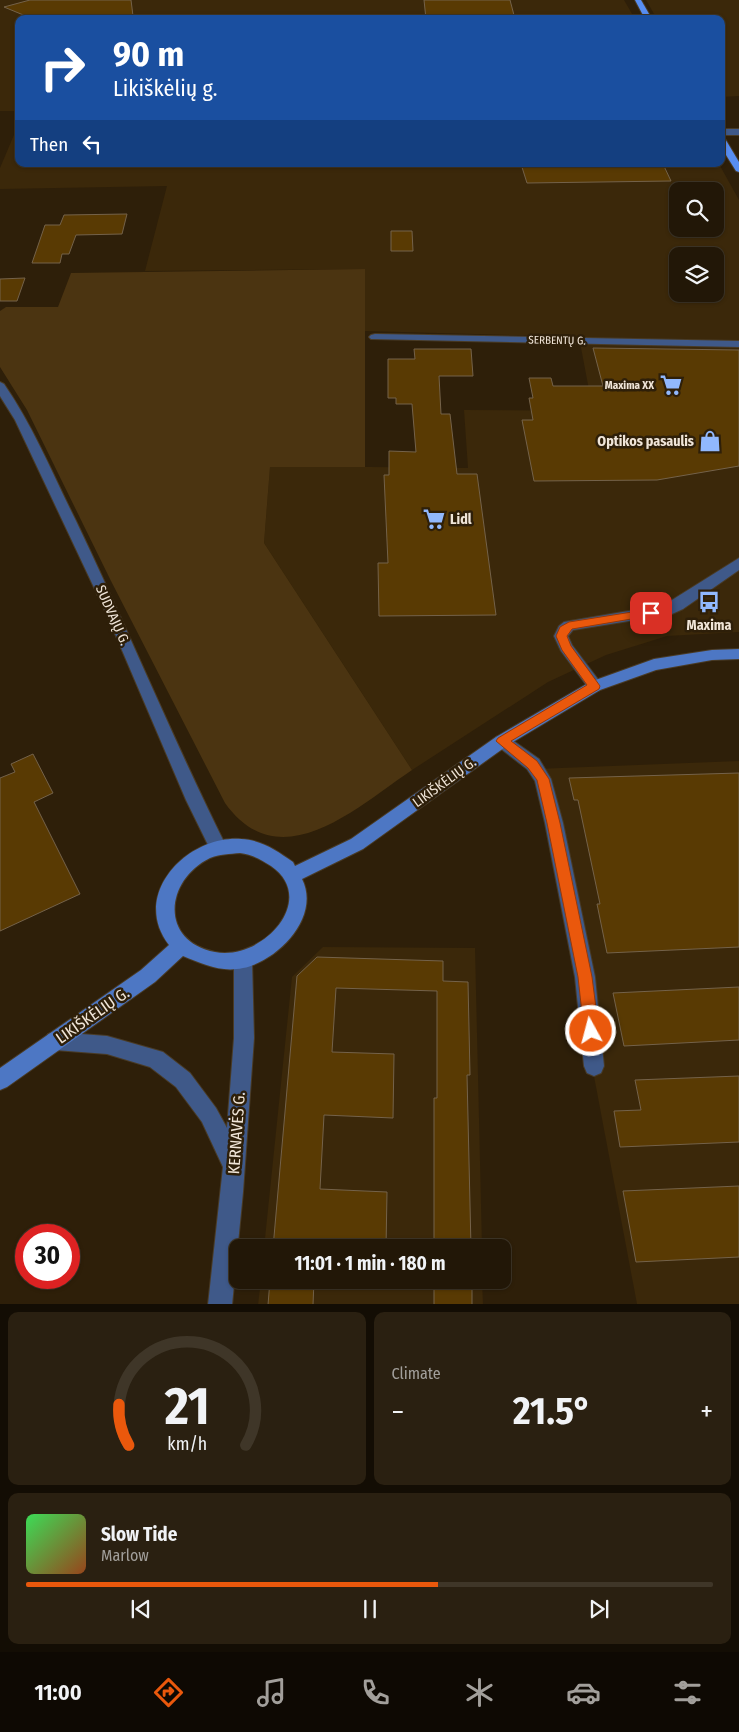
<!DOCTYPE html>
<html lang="en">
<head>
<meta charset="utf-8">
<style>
  body { margin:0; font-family:"Fira Sans Condensed",sans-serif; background:#2a2011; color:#f1f3f6; height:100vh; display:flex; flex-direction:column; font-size:19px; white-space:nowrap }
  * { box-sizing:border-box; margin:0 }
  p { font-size:16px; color:#a29f9b }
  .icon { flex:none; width:28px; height:28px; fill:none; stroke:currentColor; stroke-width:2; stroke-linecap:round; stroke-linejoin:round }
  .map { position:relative; height:1304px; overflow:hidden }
  .side { display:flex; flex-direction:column; gap:8px; padding:8px; background:#130d04; flex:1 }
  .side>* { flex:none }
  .guide { position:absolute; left:15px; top:15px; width:710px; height:152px; border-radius:10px; box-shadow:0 1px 4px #0004,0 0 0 1px #3f3628; background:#1a4fa0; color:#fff; overflow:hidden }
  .fabs { position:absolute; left:669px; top:182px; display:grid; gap:10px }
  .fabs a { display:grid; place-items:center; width:55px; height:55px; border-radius:10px; background:#221707; box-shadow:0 1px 4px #0004,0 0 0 1px #3f3628; font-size:25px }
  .speed { position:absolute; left:15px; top:1224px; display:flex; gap:10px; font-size:25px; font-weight:700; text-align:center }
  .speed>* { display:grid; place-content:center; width:65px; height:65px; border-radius:50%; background:#221707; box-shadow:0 1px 4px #0004,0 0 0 1px #3f3628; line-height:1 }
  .speed .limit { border:8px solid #d22; background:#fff; color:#111 }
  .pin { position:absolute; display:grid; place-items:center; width:42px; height:42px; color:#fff; margin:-21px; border-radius:10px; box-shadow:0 2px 8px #0006 }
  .me { position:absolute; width:55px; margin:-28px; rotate:353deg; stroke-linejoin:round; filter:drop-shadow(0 0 4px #0008) }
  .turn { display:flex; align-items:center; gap:18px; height:105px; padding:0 15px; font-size:22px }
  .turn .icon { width:65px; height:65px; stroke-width:2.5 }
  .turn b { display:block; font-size:35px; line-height:42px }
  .then { display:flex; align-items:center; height:48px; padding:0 15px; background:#0003; gap:10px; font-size:19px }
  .big { font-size:38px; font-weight:700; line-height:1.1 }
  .side .tile { flex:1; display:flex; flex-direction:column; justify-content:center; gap:8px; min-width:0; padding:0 18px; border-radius:10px; background:#2a2011 }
  .side .dial { align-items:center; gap:0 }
  .dial svg { height:130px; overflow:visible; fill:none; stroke:#3f3628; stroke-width:7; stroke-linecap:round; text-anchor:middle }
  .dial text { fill:#f1f3f6; stroke:none }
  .song { display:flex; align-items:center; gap:15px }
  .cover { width:60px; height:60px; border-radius:8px; background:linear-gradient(135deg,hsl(130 70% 55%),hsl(20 70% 35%)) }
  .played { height:5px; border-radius:2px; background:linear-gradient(90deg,#ea580c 60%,#3f3628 60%) }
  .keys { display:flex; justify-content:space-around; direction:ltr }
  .heat { display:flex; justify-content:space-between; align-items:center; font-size:28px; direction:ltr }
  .side .tiles { flex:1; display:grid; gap:8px; grid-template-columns:1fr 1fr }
  .tile:last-child { grid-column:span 2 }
  .trip { position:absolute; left:229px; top:1239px; width:282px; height:50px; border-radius:10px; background:#221707; box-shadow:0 1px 4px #0004,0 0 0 1px #3f3628; font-weight:700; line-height:50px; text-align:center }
  .dock { display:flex; height:80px; justify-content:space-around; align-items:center; background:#0e0903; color:#a29f9b }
  .dock .icon { width:35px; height:35px }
  .dock .selected { color:#ea580c }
  .dock b { font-size:22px; color:#f1f3f6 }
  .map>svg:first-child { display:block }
  .built { fill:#3b280a; fill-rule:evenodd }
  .green { fill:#4b3411 }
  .building { fill:#593a03; stroke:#74624a }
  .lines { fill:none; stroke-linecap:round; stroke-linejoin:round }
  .street-casing { stroke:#493b26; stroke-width:2 }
  .secondary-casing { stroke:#493b26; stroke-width:2 }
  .primary-casing { stroke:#493b26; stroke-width:2 }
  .street { fill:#3f5989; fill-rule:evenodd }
  .secondary { fill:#4d77c4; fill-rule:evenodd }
  .primary { fill:#588ef2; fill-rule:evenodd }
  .route { fill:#ea580c; stroke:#983908 }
  .labels { text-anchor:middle; stroke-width:5; stroke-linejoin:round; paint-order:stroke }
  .far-street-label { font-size:11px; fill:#f0e5d8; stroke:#2e1f09 }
  .far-poi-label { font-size:11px; font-weight:bold; fill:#f0e5d8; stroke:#2e1f09; text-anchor:end }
  .poi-label { font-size:14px; font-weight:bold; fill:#f0e5d8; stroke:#2e1f09; text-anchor:end }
  .street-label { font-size:14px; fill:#f0e5d8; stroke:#2e1f09 }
  .near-street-label { font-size:16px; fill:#f0e5d8; stroke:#2e1f09 }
</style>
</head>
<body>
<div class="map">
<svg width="739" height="1305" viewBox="0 0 739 1305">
  <rect width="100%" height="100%" fill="#2e1f09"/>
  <g class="built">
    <polygon points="0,0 624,0 635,19 19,19 19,111 0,111"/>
    <polygon points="646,0 739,0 739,96 721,97 721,19 657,19"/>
    <path d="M19,123V164H719L739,200V632L667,636L606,655L548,682L412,770L264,543L270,466L468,468L464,410L593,411L579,337L365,331V269L145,271L167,186L0,189V168ZM678,191H715V229H678ZM678,256H715V294H678Z"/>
    <polygon points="739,761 739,1304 637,1304 536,769"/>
    <polygon points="323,947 475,948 482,1247 264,1248 292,977"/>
    <polygon points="261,1280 482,1280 483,1304 258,1305"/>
  </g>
  <path class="green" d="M365,269V467H270L264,543L412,770C357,807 280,880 225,803L111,581L27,410L0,367V311L6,307H58L71,273Z"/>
  <g class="building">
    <polygon points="30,0 131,0 133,16 122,19 33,19 4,7"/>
    <polygon points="424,0 510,0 515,19 426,19"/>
    <polygon points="521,164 663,164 671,181 527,183"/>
    <polygon points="127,214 122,234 76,235 69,254 62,254 60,263 32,263 45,225 60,225 64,215"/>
    <polygon points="391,231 412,231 413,251 391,251"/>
    <polygon points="25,278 17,301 0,301 0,279"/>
    <polygon points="593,348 739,350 739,466 657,480 534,481 522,420 533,420 529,398 533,398 529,378 551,378 553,386 603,386"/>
    <polygon points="414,349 471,349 473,376 439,376 441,414 450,414 457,474 477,474 496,615 379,616 378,563 388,563 384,475 389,475 389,451 416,452 412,404 396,404 396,398 388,398 388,359 415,359"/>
    <polygon points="33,754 53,793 34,802 80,894 0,931 0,778 15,772 11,764"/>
    <polygon points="739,773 739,947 607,953 597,904 600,904 578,800 574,800 569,778"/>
    <polygon points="317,957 443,961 443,981 468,982 470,1075 467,1075 471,1248 434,1248 434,1098 437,1098 437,991 336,988 332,1052 394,1054 393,1118 324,1115 320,1189 387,1192 386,1248 273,1248 297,976"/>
    <polygon points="739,987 739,1040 624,1046 613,993"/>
    <polygon points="739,1076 739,1142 620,1147 614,1111 641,1110 635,1080"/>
    <polygon points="739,1186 739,1257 636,1262 623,1191"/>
    <polygon points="270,1280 314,1280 313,1305 268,1305"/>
    <rect x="434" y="1280" width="38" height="25"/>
  </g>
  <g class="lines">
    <g class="street-casing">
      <g id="street">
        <rect x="721" y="129" width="18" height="6"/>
        <polygon points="375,334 739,341 739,347 371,339 369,337 371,335"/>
        <path d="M0,382L4,384C33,426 53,475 76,521C128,629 173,740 227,848L224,853L218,855L212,853L186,800L107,615L15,420L0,396Z"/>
        <polygon points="739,558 739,570 683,609 672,614 573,630 568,636 572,645 603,686 600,690 595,692 590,690 561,651 554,636 559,626 564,622 664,605"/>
        <polygon points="502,735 508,737 539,759 551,779 563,823 595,977 604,1066 601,1073 594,1076 587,1073 584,1066 575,977 545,823 535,781 527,769 496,745 494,741 496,737"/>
        <polygon points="243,951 250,954 252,960 254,1038 243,1192 232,1305 208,1305 223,1167 202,1122 176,1087 150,1067 107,1054 55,1050 48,1048 45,1041 48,1034 55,1032 107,1036 163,1052 190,1073 216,1108 227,1128 234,1038 234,960 236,954"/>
      </g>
    </g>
    <g class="secondary-casing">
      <path id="secondary" d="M739,649V659L712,660L656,670L600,690L508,745L363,849L302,879C321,917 278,961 243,968C221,973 203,964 183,956L155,982L7,1087L0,1090V1068L141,970L169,945C130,895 187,835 241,839C262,840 277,851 293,862L295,866L351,839L496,737L590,682L654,659L712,650ZM240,853C253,855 260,859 271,866C319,899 263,961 215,952C159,941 165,880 210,858C219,854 230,854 240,853Z"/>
    </g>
    <g class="primary-casing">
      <g id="primary">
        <polygon points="635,0 641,0 652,19 645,19"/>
        <polygon points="721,136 724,137 739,162 739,172 736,171 721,147"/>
      </g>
    </g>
    <use href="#street" class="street"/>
    <use href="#secondary" class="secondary"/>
    <use href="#primary" class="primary"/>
  </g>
  <polygon class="route" points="651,609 655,610 656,613 655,615 572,629 567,636 571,646 600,686 599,689 511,741 537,761 549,779 560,823 592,977 599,1031 596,1036 591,1038 586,1036 584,1031 578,977 547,823 537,780 528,768 496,741 498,738 587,685 562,650 556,636 560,627 569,622"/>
  <defs>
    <g id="supermarket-bare" transform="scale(1.725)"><path d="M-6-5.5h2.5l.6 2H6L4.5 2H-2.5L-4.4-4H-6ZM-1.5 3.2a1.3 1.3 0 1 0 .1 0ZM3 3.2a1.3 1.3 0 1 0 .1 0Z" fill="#91b8fd" stroke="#2e1f09" stroke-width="2.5" paint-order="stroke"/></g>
    <g id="shop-bare" transform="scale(1.725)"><path d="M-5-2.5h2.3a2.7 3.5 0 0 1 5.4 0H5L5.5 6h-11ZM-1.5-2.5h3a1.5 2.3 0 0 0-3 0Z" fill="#91b8fd" stroke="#2e1f09" stroke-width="2.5" paint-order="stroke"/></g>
    <g id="bus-bare" transform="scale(1.725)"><path d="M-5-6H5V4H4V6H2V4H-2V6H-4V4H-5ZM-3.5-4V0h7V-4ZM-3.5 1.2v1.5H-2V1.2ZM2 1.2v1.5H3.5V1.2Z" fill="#91b8fd" stroke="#2e1f09" stroke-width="2.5" paint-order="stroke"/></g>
  </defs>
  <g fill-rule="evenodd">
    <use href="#supermarket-bare" x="671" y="385"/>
    <use href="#shop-bare" x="710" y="441"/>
    <use href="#supermarket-bare" x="434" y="519"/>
    <use href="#bus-bare" x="709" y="602"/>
  </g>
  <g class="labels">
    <g class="far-street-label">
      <text transform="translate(557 340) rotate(1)" y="4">SERBENTŲ G.</text>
    </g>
    <g class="far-poi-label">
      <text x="654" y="389">Maxima XX</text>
    </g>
    <g class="poi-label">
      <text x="694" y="446">Optikos pasaulis</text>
      <text x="450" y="524" text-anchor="start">Lidl</text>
      <text x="709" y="630" text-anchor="middle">Maxima</text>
    </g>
    <g class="street-label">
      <text transform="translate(113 615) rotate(66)" y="5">SUDVAJŲ G.</text>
      <text transform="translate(444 782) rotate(-36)" y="5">LIKIŠKĖLIŲ G.</text>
    </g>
    <g class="near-street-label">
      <text transform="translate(92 1015) rotate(-35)" y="6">LIKIŠKĖLIŲ G.</text>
      <text transform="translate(236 1133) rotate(-86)" y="6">KERNAVĖS G.</text>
    </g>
  </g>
</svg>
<div class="fabs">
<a><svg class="icon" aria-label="search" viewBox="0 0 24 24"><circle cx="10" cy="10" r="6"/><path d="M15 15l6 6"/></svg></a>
<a><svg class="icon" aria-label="layers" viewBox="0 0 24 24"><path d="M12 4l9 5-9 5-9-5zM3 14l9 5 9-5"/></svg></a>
</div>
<div class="speed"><div class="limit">30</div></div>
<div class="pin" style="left:651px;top:613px;background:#d93025"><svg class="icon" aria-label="arrive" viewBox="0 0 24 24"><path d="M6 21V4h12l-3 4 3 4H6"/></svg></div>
<svg class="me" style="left:591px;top:1031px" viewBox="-20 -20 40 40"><circle r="17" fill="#ea580c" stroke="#fff" stroke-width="3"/><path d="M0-11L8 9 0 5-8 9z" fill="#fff"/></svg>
<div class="trip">11:01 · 1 min · 180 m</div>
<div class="guide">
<div class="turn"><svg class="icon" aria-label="right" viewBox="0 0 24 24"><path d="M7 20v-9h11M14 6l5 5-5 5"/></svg><div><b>90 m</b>Likiškėlių g.</div></div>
<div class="then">Then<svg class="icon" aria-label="left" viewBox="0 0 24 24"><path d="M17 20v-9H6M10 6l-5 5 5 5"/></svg></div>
</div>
</div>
<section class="side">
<div class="tiles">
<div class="tile dial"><svg viewBox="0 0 100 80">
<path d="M14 69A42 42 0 1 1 86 69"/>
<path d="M14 69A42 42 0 0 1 8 44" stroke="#ea580c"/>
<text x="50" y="56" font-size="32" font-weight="700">21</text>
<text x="50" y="72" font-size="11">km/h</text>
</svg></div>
<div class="tile"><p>Climate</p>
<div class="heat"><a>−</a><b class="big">21.5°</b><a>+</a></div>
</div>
<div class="tile">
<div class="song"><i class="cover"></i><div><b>Slow Tide</b><p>Marlow</p></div></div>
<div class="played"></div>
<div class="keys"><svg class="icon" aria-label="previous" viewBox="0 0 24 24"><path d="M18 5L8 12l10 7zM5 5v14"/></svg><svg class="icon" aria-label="pause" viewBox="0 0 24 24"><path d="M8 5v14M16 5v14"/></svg><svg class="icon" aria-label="next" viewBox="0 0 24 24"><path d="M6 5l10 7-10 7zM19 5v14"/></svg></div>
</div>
</div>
</section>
<nav class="dock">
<b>11:00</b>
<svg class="icon selected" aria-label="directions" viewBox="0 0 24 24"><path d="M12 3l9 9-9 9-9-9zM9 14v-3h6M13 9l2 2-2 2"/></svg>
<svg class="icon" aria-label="music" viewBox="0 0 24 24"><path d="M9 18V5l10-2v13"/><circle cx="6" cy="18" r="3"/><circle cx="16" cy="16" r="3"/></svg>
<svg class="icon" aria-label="phone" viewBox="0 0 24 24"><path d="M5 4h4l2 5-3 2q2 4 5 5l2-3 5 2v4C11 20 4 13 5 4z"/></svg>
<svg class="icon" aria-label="climate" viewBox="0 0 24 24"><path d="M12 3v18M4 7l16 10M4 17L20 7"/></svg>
<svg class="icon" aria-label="car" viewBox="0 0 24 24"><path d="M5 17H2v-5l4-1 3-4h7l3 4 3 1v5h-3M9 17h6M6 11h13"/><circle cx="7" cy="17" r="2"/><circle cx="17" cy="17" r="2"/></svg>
<svg class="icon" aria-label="filters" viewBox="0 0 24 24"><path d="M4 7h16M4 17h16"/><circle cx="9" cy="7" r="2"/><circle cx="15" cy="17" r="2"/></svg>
</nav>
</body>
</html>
